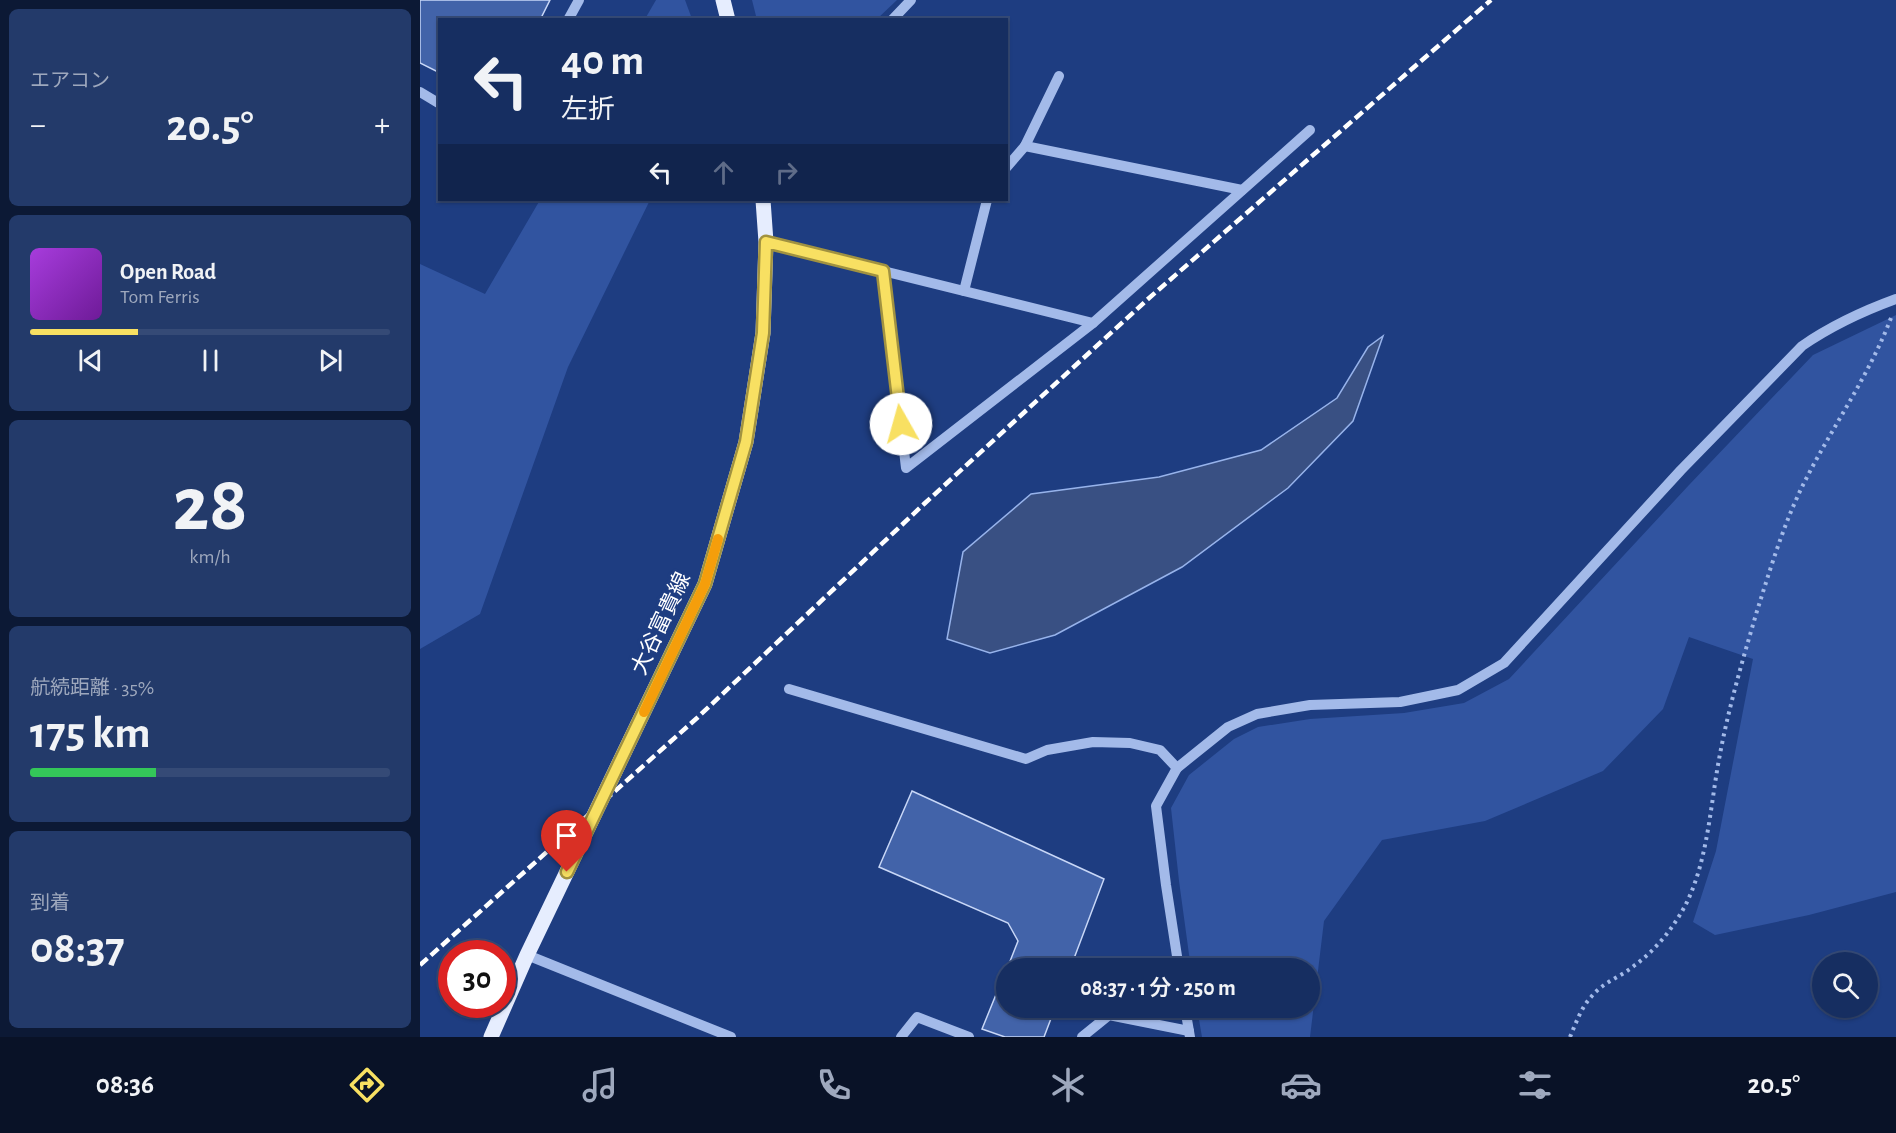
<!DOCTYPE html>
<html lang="ja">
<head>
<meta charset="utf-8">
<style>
  body { margin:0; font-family:"Alegreya Sans","Noto Sans JP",sans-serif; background:#233a6a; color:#f1f3f6; height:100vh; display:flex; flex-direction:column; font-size:22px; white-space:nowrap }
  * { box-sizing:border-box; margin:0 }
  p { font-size:20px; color:#9ea8bd }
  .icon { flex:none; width:33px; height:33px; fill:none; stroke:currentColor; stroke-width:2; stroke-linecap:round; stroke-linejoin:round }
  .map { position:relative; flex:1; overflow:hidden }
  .drawer { display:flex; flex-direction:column; gap:9px; padding:9px; background:#0c1935; width:420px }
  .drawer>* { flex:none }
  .top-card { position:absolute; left:18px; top:18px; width:570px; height:183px; border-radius:0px; box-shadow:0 2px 4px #0004,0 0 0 2px #354a76; background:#162e61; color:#f1f3f6; overflow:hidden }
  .fabs { position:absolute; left:1392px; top:952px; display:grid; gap:12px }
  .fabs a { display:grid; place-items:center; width:66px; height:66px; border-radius:50%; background:#162e61; box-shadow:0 2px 4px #0004,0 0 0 2px #354a76; font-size:30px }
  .speed { position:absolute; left:18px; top:940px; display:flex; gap:12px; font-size:30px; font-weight:700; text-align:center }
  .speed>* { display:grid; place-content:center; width:78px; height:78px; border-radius:50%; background:#162e61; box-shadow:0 2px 4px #0004,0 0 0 2px #354a76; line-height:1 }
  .speed .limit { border:9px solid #d22; background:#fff; color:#111 }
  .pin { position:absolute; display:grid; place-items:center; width:51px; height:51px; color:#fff; margin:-62px -26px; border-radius:50% 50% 50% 0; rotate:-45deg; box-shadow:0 0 6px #0007 }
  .pin .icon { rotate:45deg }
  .me { position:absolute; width:66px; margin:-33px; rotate:353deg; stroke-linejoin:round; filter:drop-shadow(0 0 4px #0008) }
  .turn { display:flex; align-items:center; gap:21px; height:126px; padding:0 24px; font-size:27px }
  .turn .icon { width:78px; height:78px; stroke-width:2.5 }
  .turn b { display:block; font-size:42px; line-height:51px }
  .lanes { display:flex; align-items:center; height:57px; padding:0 24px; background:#0003; justify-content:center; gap:30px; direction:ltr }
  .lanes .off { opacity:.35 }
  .big { font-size:45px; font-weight:600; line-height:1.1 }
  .drawer .widget { flex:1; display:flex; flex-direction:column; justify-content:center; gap:9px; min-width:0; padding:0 21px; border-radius:9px; background:#233a6a }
  .drawer .dial { align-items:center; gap:0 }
  .dial b { font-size:78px; line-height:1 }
  .song { display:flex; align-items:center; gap:18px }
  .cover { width:72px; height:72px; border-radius:9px; background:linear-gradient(135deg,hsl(280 70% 55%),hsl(280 70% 35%)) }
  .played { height:6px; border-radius:3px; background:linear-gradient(90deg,#f8e062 30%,#354a76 30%) }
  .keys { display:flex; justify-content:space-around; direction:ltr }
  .heat { display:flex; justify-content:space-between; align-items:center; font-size:33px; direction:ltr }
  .charge { height:9px; border-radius:4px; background:linear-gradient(90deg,#34c759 35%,#354a76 0) }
  .trip { position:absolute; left:576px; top:958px; width:324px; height:60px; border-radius:30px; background:#162e61; box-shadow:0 2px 4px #0004,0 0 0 2px #354a76; font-weight:600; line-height:60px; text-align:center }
  .menu { display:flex; height:96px; justify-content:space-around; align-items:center; background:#091227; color:#9ea8bd }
  .menu .icon { width:42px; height:42px }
  .menu .selected { color:#f8e062 }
  .menu b { font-size:27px; color:#f1f3f6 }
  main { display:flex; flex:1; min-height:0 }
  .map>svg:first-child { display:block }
  .green { fill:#3154a0 }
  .water { fill:#395083; stroke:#97b3eb; stroke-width:1.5 }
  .building { fill:#4263a9; stroke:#c8d7f7; stroke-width:1.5 }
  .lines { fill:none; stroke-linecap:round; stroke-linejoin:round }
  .path { stroke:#a3bae9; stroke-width:4; stroke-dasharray:3 4.5; stroke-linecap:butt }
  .minor { stroke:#a3bae9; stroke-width:10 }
  .major { stroke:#e6edfe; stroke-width:15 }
  .rail { stroke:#fff; stroke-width:4.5; stroke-dasharray:10 4.5; stroke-linecap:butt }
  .route-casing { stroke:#a19240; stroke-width:15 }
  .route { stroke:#f8e062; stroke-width:10 }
  .slow { stroke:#f59e0b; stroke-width:10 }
  .labels { text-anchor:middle; stroke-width:6; stroke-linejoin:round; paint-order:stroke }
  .street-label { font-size:22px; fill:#fff; stroke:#1e3d81 }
</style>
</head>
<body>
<main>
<section class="drawer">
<div class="widget"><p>エアコン</p>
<div class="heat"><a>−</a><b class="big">20.5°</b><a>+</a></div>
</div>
<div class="widget">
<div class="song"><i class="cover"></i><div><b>Open Road</b><p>Tom Ferris</p></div></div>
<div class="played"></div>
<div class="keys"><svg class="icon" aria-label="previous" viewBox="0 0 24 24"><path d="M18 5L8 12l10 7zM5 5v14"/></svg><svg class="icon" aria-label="pause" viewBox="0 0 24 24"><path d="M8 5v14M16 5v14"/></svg><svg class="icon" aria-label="next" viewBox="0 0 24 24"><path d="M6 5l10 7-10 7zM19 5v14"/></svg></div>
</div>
<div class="widget dial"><b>28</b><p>km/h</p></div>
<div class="widget"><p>航続距離 · 35%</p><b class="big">175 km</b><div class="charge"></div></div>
<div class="widget"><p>到着</p><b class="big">08:37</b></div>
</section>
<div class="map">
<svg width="1476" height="1037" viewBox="0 0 1476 1037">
  <rect width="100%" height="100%" fill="#1e3d81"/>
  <g class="green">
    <polygon points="236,0 265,0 272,19 225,19"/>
    <polygon points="332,0 477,0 457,19 337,20"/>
    <polygon points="120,200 230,200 148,367 60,614 0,649 0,264 65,294"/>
    <polygon points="1476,315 1476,892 1389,915 1295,935 1273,922 1296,851 1333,659 1269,637 1243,709 1183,771 1065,821 962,840 904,921 890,1037 782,1037 777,1008 890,1008 890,969 771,969 759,881 751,808 769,775 814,739 838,727 890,719 984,713 1044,703 1089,679 1269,485 1393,355"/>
  </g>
  <polygon class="water" points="963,336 933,421 868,488 762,567 635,635 570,653 527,639 543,552 611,494 739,477 841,450 917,398 948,347"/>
  <g class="building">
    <polygon points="0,0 130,0 120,20 20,20 20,73 0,63"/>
    <polygon points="492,791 684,879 650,969 587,969 598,941 588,923 459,867"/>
    <polygon points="586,970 586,1008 635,1008 624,1037 585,1037 562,1029"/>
  </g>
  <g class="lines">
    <path class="path" d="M1150,1037C1156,1023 1161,1008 1171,997C1183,982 1201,977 1215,965C1236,950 1255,926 1267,902C1287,860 1290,811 1298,765C1307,713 1322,662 1337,611C1350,570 1363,526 1382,487C1410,430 1448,378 1471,318"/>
    <g class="minor">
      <polyline points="148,20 159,0"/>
      <polyline points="472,20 491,0"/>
      <polyline points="0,92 20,104"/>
      <polyline points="605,146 822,190"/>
      <polyline points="586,168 605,146 639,76"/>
      <polyline points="346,242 673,323"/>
      <polyline points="463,271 486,468 673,323 890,130"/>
      <polyline points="544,291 567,200"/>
      <polyline points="369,689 606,759 627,750 673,742 710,743 740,750 757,768"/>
      <polyline points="107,955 311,1037"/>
      <path d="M759,969L746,885L736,806L757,768L808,727L837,714L890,705L980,702L1038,690L1084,663L1261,470L1382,346C1411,326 1443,311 1476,299"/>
      <polyline points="765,1008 770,1037"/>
      <polyline points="481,1037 497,1017 549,1037"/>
      <polyline points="662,1037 689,1015 769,1031"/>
    </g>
    <g class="major">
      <polyline points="303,0 308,20"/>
      <polyline points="71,1037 107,955 285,584 326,442 343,333 346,242 343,200"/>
    </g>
    <polyline class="rail" points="0,965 277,718 504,504 728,299 1071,0"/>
  </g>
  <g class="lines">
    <g class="route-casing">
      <polyline id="route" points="147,872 285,584 326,442 343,333 346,242 463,271 481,424"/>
    </g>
    <use href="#route" class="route"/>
    <polyline class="slow" points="224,712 285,584 298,539"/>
  </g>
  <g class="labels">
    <g class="street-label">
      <text transform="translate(240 623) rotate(-65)" y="8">大谷富貴線</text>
    </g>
  </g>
</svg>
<div class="fabs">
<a><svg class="icon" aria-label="search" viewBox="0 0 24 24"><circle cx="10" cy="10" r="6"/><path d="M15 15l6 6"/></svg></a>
</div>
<div class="speed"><div class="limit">30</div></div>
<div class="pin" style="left:147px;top:872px;background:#d93025"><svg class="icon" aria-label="arrive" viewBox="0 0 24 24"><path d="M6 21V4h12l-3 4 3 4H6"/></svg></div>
<svg class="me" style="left:481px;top:424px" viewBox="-20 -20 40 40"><circle r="19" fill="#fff"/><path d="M0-13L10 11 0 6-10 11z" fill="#f8e062"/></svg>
<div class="trip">08:37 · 1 分 · 250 m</div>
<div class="top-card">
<div class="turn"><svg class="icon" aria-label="left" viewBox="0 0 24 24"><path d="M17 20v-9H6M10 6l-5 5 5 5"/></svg><div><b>40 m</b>左折</div></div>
<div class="lanes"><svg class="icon" aria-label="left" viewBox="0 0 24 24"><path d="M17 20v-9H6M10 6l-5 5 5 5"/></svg><svg class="icon off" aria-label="ahead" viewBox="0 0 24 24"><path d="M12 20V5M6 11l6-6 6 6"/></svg><svg class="icon off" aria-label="right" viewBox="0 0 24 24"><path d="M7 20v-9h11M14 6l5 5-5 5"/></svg></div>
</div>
</div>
</main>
<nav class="menu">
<b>08:36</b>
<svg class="icon selected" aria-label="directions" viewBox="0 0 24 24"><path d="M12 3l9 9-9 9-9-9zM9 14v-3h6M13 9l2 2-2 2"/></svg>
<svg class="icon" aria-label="music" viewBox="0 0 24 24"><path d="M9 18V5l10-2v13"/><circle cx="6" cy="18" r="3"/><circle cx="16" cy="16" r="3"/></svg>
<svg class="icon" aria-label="phone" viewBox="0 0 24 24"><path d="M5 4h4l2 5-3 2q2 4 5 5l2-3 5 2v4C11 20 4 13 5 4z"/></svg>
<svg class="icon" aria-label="climate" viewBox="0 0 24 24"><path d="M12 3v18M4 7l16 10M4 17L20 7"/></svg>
<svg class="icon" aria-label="car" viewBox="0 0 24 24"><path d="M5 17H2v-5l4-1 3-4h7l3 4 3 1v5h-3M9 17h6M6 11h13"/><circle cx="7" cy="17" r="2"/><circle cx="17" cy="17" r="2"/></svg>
<svg class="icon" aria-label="filters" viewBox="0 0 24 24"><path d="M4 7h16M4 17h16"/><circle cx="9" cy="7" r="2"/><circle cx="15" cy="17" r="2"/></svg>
<b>20.5°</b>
</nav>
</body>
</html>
